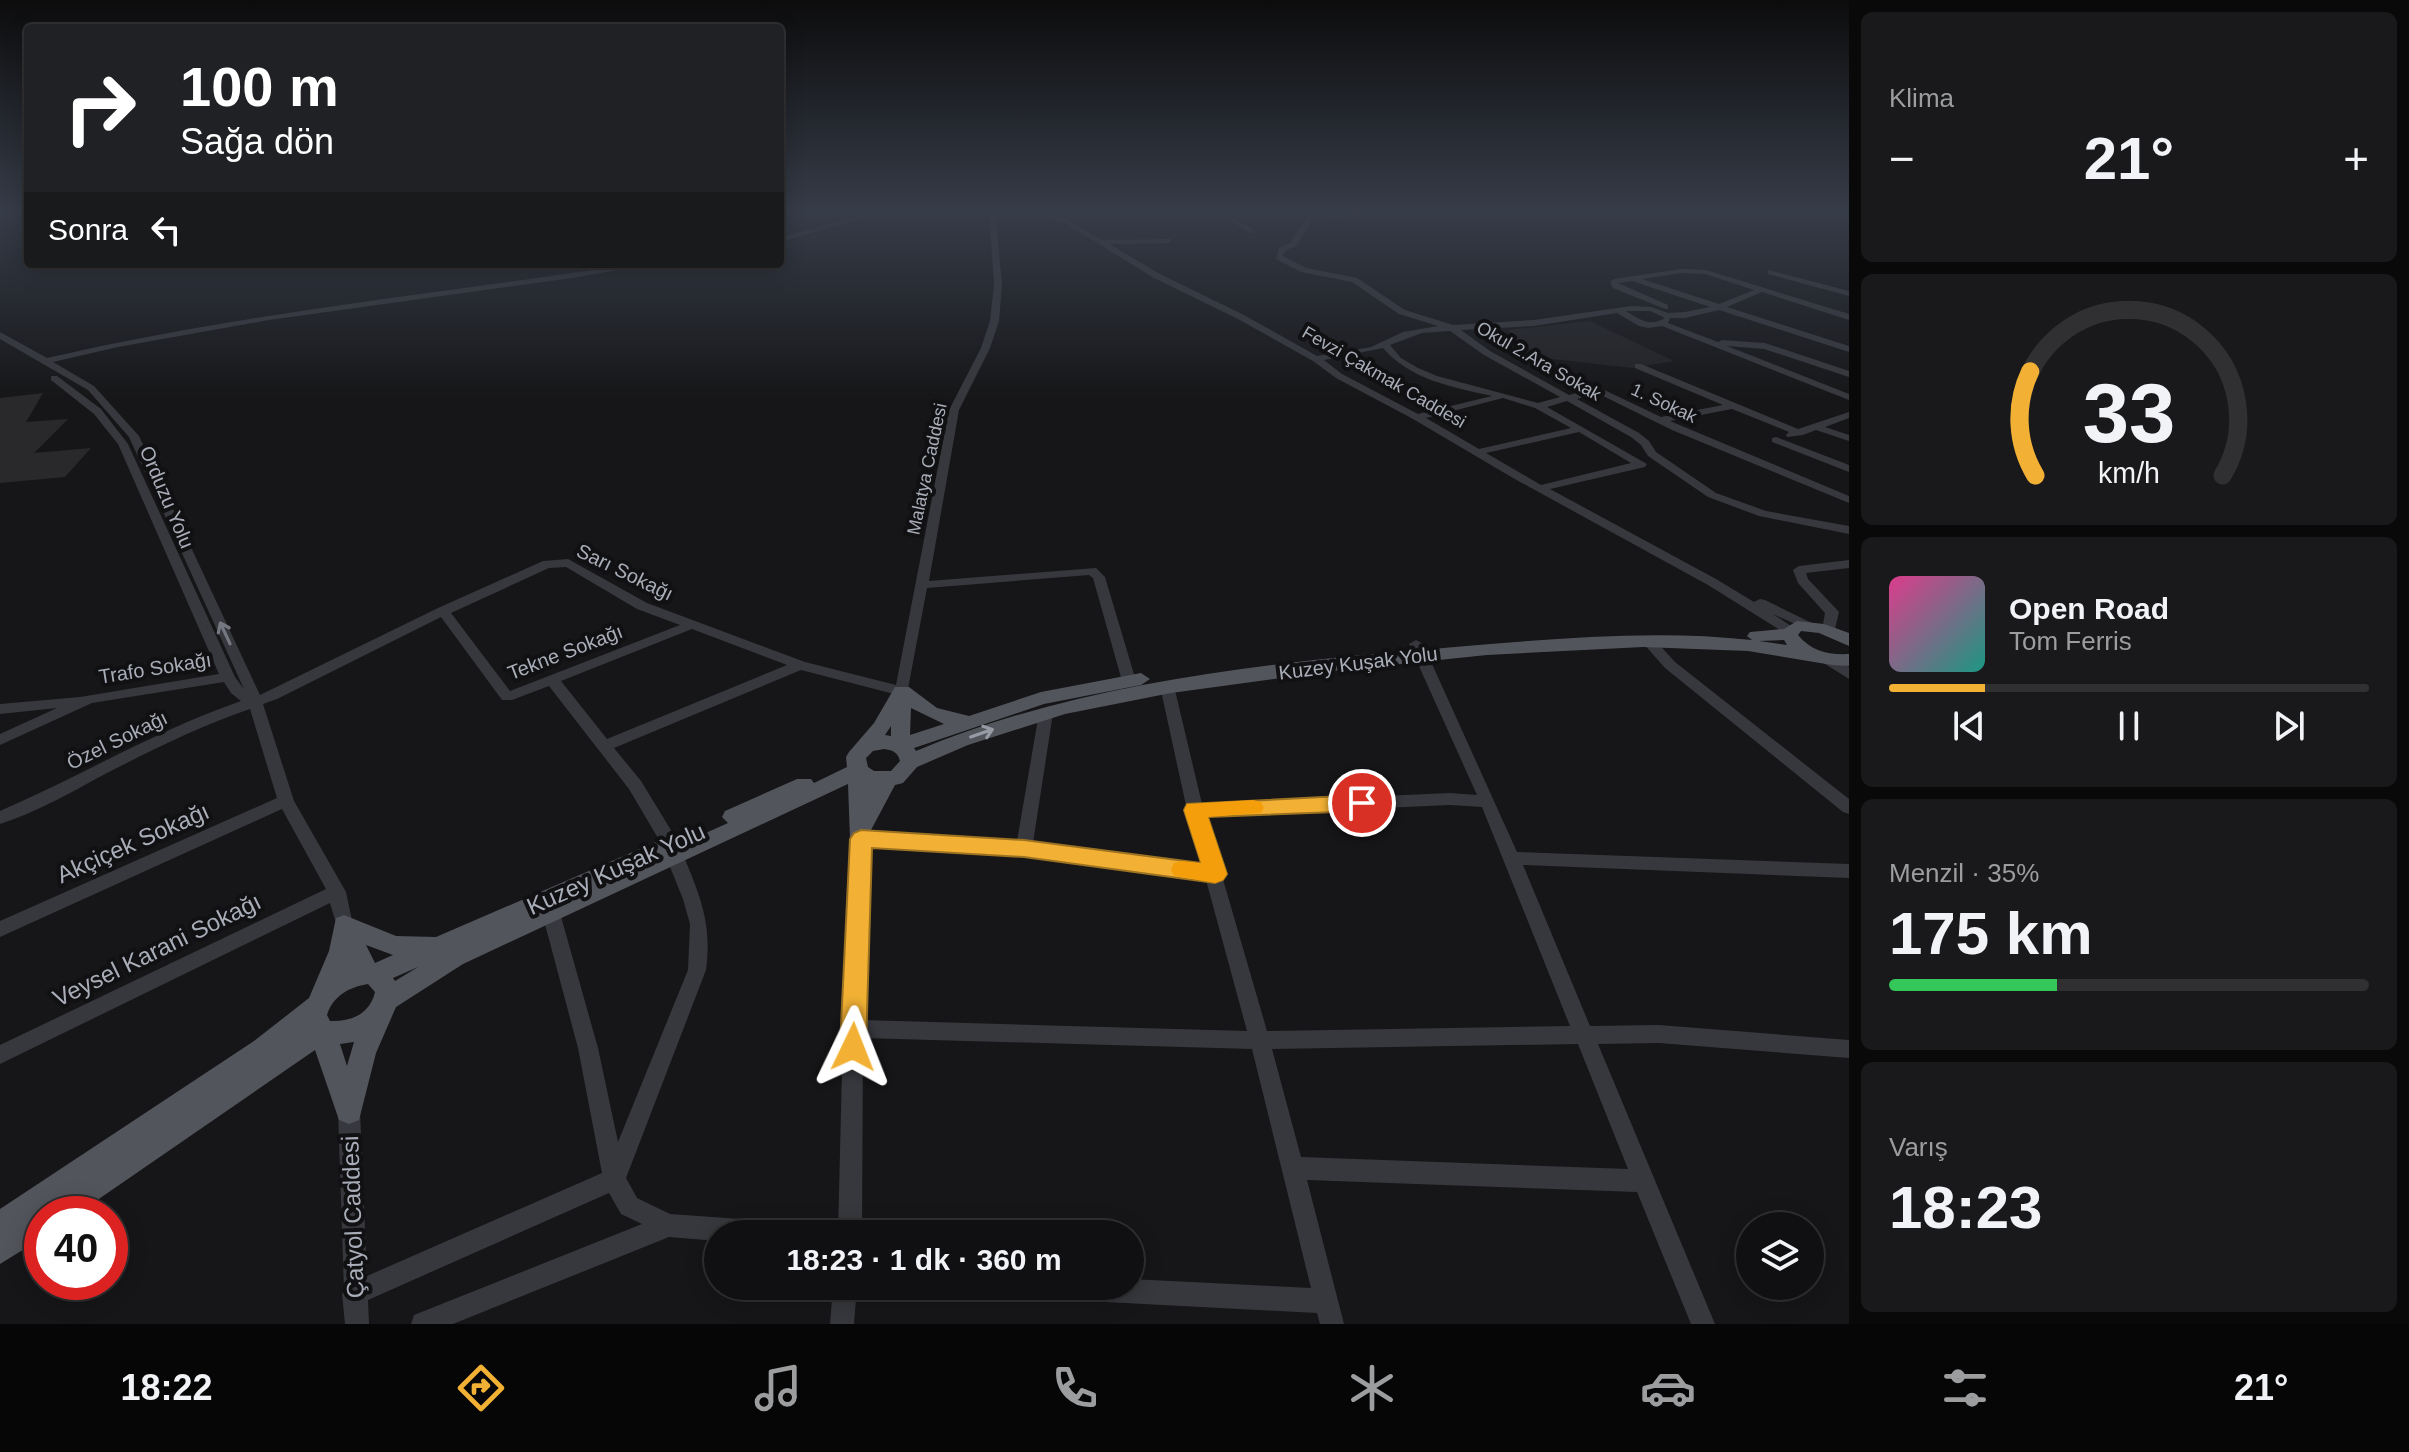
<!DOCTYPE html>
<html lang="tr">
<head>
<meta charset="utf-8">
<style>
  body { margin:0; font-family:Helvetica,sans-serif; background:#19191b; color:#f1f3f6; height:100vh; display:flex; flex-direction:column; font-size:30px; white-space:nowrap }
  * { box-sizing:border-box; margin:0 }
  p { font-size:26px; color:#9c9d9f }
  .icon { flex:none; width:44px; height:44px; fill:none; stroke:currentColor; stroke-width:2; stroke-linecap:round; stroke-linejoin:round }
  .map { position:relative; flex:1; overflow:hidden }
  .panel { display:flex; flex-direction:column; gap:12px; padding:12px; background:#09090a; width:560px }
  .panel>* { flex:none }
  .hud { position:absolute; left:24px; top:24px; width:760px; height:244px; border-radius:8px; box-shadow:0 4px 20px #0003,0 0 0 2px #303032; background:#202124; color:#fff; overflow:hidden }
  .buttons { position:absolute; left:1736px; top:1212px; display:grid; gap:16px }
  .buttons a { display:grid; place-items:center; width:88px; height:88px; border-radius:50%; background:#101012; box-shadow:0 4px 20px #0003,0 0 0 2px #303032; font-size:40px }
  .speed { position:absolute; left:24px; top:1196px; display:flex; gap:16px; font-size:40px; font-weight:700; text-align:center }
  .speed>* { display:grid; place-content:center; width:104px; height:104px; border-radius:50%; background:#101012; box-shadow:0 4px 20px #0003,0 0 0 2px #303032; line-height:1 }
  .speed .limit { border:12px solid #d22; background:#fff; color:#111 }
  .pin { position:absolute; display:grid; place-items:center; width:68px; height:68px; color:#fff; margin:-34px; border:4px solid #fff; border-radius:50%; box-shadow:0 2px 8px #0007 }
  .me { position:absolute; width:88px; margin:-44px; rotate:2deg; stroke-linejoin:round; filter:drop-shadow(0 0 6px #0008) }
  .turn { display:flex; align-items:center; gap:28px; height:168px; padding:0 24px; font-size:36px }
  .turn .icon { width:104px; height:104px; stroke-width:2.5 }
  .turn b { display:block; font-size:56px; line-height:68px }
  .then { display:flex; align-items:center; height:76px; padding:0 24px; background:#0003; gap:16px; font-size:30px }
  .big { font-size:60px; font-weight:700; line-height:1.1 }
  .panel .widget { flex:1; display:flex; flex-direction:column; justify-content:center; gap:12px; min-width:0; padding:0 28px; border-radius:12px; background:#19191b }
  .panel .dial { align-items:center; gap:0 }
  .dial svg { height:208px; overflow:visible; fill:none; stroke:#303032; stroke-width:7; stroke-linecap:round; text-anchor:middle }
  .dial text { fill:#f1f3f6; stroke:none }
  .song { display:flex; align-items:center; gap:24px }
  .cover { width:96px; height:96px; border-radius:12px; background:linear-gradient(135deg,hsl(330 70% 55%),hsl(170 70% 35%)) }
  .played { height:8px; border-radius:4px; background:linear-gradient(90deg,#f2b134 20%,#303032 20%) }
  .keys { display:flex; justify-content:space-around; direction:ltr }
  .heat { display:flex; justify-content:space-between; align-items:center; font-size:44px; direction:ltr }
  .charge { height:12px; border-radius:6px; background:linear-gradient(90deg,#34c759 35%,#303032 0) }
  .trip { position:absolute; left:704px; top:1220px; width:440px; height:80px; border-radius:40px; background:#101012; box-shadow:0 4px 20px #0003,0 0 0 2px #303032; font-weight:700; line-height:80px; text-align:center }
  .tabs { display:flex; height:128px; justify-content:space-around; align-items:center; background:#060607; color:#9c9d9f }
  .tabs .icon { width:56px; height:56px }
  .tabs .on { color:#f2b134 }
  .tabs b { font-size:36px; color:#f1f3f6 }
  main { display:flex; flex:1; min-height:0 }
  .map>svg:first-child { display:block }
  .built { fill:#222225 }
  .building { fill:#29292c }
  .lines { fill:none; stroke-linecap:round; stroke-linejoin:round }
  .minor { fill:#37383d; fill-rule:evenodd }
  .major { fill:#53555c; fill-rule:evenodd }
  .oneway { stroke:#757881 }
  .oneway2 { stroke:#979ba6 }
  .route { fill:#f2b134; stroke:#9d7322; stroke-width:2 }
  .slow { fill:#f59e0b }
  .labels { text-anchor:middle; stroke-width:8; stroke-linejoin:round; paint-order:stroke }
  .far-street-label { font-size:18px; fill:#a8adb8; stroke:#111113 }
  .street-label { font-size:20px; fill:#a8adb8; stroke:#111113 }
  .near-street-label { font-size:24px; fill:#a8adb8; stroke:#111113 }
</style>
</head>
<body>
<main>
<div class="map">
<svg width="1849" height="1324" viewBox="0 0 1849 1324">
  <rect width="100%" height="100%" fill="#161618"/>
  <polygon class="built" points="1590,321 1674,361 1633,368 1552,359 1519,344 1508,330"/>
  <polygon class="building" points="43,393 26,422 68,419 34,453 91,448 65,477 0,483 0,398"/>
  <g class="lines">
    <g class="minor">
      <polygon points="868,213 879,213 780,242 780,238"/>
      <path d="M989,213H995L1002,284L999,321L990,348L959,410L929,581L1096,568L1105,577L1136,681L1134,684H1124L1122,681L1093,578L1089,575L927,588L907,694L902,696L801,670L614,748L641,781L677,840L679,845L677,850L671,851L665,850L629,789L549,686L512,700H502L441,617L277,699L263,704L294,801L346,892L353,925L350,930L344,932L338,930L330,903L0,1064V1045L326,889L282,809L0,937V921L277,798L250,709C200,726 154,749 107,773C73,791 38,812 0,824V811C81,776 157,730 241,701L231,693L224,682L92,703L0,745V734L57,708L0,714V704L80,697L219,674L118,444L94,414L51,380V376H57L101,409L128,444L235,677L244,689L129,437L88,390L0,339V332L47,358C240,313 437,294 633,264H652L572,278L269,320L118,347L53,362L94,386L139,436L260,695L438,608L543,561L568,559L647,603L805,662L896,685L949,410L981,348L990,321L994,284ZM566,567L637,609L680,625L510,691L451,613L549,568ZM692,629L787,665L607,739L561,681Z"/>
      <path d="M1032,213H1043L1069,221L1102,240L1172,239L1169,243L1109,244L1160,274L1244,315L1317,356L1371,347L1403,332L1438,326L1399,314L1352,282L1301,272L1276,259L1279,248L1290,243L1310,213L1336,216L1366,213L1336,220L1314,217L1296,246L1285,251L1283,256L1306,268L1357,278L1405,310L1453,325L1534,320L1631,306L1651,307L1668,313L1685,312L1710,307L1632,281L1618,283L1668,305V309H1665L1613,288L1610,282L1614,279L1681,269L1706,270L1849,314V320L1762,292L1727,307L1849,346V352L1719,310L1685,318H1670L1668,323L1718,342L1722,340L1765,343L1849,371V377L1764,349L1727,346L1849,394V400L1662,326L1648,328L1639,326L1617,313L1534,326L1461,330L1490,351L1569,395L1598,387L1661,417L1723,405L1635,368V364H1641L1798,429L1849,412V418L1825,427L1849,435V441L1816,430L1803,435L1787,437L1786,435L1789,432L1732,409L1670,421L1849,496V503L1672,430L1597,393L1577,399L1639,433L1649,441L1656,452L1716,493L1766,511L1849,526V534L1759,516L1708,497L1648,456L1641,445L1631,437L1567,401L1547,407L1647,464L1645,467L1550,489L1716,579L1754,602L1760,599L1765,600L1818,626L1811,630L1806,629L1773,614L1797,630L1795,633H1785L1708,585L1513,478L1413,419L1336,378L1313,361L1238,319L1154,278L1065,223ZM1681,273L1705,274L1754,290L1719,304L1642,279ZM1626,311H1650L1665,318C1650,327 1640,320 1626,311ZM1450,331L1484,355L1560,397L1538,403L1437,376L1418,368L1401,358L1390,345L1422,333ZM1383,348C1411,380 1452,387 1492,396L1418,414L1342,374L1324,360ZM1503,398L1535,408L1571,428L1479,449L1426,418ZM1579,432L1631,463L1541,485L1486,453Z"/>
      <polygon points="1238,213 1245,213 1238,220 1255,231 1255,233 1251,233 1231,221 1231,219"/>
      <polygon points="1768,270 1849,291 1849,296 1768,274"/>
      <polygon points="1776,437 1849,465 1849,472 1772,442 1772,438"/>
      <polygon points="1849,560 1849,568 1806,573 1808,579 1839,612 1834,633 1824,633 1822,630 1825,613 1798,583 1793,570 1799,566"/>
      <polygon points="1649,638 1654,639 1675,662 1849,799 1849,814 1843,812 1665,668 1642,642"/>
      <path d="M1416,640L1423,644L1517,852L1849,864V878L1523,865L1590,1026L1659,1025L1849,1040V1058L1659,1043L1598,1044L1715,1324H1691L1637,1192L1307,1180L1344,1324H1320L1317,1313L1030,1298L1021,1295L1018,1286H1130V1279L1311,1288L1252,1049L863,1038L862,1234H838L843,1029L853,839L855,834L861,833L1017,841L1039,713L1046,708L1053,713L1033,843L1202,865L1187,810L1160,686L1167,681L1174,686L1202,804L1450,793L1477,795L1409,644ZM1450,805L1482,807L1570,1026L1267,1031L1222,876L1224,874L1205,816ZM869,846L1024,855L1206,880L1247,1031L863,1020ZM1578,1044L1628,1169L1301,1157L1272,1049Z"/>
      <polygon points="1827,655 1849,667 1849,679 1822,662 1820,659 1822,656"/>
      <path d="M675,850L681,852L684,857C701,898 712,925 706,970L626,1178L637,1198L670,1214L781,1222L789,1226L793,1234H718V1241L669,1237L453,1324H411L414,1315L642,1224L621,1214L609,1193L368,1300L369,1324H345L342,1294L344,1290L338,1111L341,1104L349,1101L357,1104L360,1111L367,1276L602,1173L578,1048L542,913L545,908L551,906L557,908L560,913L598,1048L618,1142L688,970L690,924L683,899L666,857L669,852Z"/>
      <polygon points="833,1286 857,1286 854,1324 830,1324"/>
    </g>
    <path class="major" d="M1797,621L1824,624L1849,633V646L1819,633L1801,631L1798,635C1811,651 1828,655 1849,654V666L1832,665L1748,651L1643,647L1487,655L1333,671L1171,693L1065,714L968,745L917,767L903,783L895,785L871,830L869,845L861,847L853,845L850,839L848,784L463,964L396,1007L376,1053L359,1120L349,1124L339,1120L315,1050L77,1214H42V1238L0,1264V1209L254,1041L309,998L329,951L336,918L344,915L396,936L436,937L672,835L680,833L688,835L690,840L728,823L722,817L725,811L797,779H811L814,783L847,767L846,757L849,752L874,723L895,687H909L937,708L969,716L1041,692L1141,673L1150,679L1141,685L1044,704L914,748L916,751C1085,680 1274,662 1455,647C1553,639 1653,629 1752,640L1747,636L1750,632L1784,629ZM1784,640L1787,645L1759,641ZM911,708L944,724L910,735ZM891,726V736L885,735ZM884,749C892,750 898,752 900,761L891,771H874L868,767L866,758L873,751ZM366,945L393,955L375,963ZM418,967L395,981L393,978ZM368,984L375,992C370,1014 351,1022 330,1021L327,1015C333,996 349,987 368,984ZM354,1042L347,1066L340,1044Z"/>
  </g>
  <defs><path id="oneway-shaft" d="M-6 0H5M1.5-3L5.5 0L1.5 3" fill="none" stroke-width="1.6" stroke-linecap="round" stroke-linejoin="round" transform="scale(2)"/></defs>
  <use class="oneway" href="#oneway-shaft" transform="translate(225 633) rotate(-115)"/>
  <use class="oneway2" href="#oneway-shaft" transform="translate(982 733) rotate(-19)"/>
  <linearGradient id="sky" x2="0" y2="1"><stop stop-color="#0c0c0d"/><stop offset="0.53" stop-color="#363c48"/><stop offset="1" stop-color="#363c48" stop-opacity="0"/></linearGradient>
  <rect width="1849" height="399" fill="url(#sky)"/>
  <polygon class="route" points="1362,795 1370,797 1373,803 1370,808 1362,811 1208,817 1227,874 1223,880 1215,883 1024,857 872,848 866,1047 862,1055 853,1059 844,1055 840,1047 850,839 854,833 861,830 1024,840 1201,863 1184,810 1187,804"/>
  <polygon class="slow" points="1253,800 1261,802 1264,808 1261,813 1208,817 1227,874 1223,880 1215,883 1174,876 1171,870 1174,863 1182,861 1201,863 1184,810 1187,804"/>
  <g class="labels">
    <g class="far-street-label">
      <text transform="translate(1539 361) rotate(30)" y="6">Okul 2.Ara Sokak</text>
      <text transform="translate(1384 377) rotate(30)" y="6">Fevzi Çakmak Caddesi</text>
      <text transform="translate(1664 403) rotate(25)" y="6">1. Sokak</text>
      <text transform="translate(927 469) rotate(-78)" y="6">Malatya Caddesi</text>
    </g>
    <g class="street-label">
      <text transform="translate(167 497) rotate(67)" y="7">Orduzu Yolu</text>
      <text transform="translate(625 572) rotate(26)" y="7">Sarı Sokağı</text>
      <text transform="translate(565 652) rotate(-21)" y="7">Tekne Sokağı</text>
      <text transform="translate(1358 663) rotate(-7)" y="7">Kuzey Kuşak Yolu</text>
      <text transform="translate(155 668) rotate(-9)" y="7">Trafo Sokağı</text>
      <text transform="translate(117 740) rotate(-26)" y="7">Özel Sokağı</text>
    </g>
    <g class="near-street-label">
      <text transform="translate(133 843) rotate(-24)" y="8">Akçiçek Sokağı</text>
      <text transform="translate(616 869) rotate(-24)" y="8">Kuzey Kuşak Yolu</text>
      <text transform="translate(157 950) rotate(-26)" y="8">Veysel Karani Sokağı</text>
      <text transform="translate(353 1217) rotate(-92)" y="8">Çatyol Caddesi</text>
    </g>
  </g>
</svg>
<div class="buttons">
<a><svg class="icon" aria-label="layers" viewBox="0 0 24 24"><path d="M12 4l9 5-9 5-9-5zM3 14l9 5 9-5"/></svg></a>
</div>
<div class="speed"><div class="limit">40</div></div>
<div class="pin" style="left:1362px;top:803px;background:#d93025"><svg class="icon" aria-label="arrive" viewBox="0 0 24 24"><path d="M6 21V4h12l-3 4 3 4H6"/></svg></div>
<svg class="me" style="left:853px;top:1047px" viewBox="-20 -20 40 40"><path d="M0-17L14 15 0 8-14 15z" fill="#f2b134" stroke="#fff" stroke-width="4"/></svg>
<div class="trip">18:23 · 1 dk · 360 m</div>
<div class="hud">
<div class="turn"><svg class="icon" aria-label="right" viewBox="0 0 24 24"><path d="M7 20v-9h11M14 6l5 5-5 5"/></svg><div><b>100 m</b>Sağa dön</div></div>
<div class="then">Sonra<svg class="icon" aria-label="left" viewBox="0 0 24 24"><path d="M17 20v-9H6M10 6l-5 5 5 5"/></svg></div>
</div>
</div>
<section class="panel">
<div class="widget"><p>Klima</p>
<div class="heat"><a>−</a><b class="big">21°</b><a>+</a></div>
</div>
<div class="widget dial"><svg viewBox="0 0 100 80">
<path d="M14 69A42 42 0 1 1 86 69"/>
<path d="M14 69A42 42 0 0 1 12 29" stroke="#f2b134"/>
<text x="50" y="56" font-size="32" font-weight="700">33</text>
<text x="50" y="72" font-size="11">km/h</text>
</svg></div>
<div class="widget">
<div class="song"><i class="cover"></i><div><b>Open Road</b><p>Tom Ferris</p></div></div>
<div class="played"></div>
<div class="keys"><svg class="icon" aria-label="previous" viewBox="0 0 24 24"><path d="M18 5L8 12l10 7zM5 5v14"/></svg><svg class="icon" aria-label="pause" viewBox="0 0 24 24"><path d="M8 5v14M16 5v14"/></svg><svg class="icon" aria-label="next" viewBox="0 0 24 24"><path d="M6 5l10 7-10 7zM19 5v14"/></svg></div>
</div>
<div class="widget"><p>Menzil · 35%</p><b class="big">175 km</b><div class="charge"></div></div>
<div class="widget"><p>Varış</p><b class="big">18:23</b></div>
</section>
</main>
<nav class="tabs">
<b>18:22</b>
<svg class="icon on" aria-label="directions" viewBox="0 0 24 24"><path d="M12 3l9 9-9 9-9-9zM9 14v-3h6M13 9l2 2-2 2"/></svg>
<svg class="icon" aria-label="music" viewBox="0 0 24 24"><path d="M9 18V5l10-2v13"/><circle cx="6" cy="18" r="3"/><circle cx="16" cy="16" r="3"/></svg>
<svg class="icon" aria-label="phone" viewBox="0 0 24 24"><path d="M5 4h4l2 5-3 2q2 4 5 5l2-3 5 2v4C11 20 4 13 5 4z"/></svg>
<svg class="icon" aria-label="climate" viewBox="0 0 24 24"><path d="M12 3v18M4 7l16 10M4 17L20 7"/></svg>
<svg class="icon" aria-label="car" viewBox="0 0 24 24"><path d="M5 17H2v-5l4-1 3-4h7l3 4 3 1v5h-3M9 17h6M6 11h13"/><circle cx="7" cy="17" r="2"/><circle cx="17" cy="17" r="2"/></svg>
<svg class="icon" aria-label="filters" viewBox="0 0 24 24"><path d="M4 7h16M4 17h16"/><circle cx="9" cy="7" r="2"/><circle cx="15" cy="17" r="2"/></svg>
<b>21°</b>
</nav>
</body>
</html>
